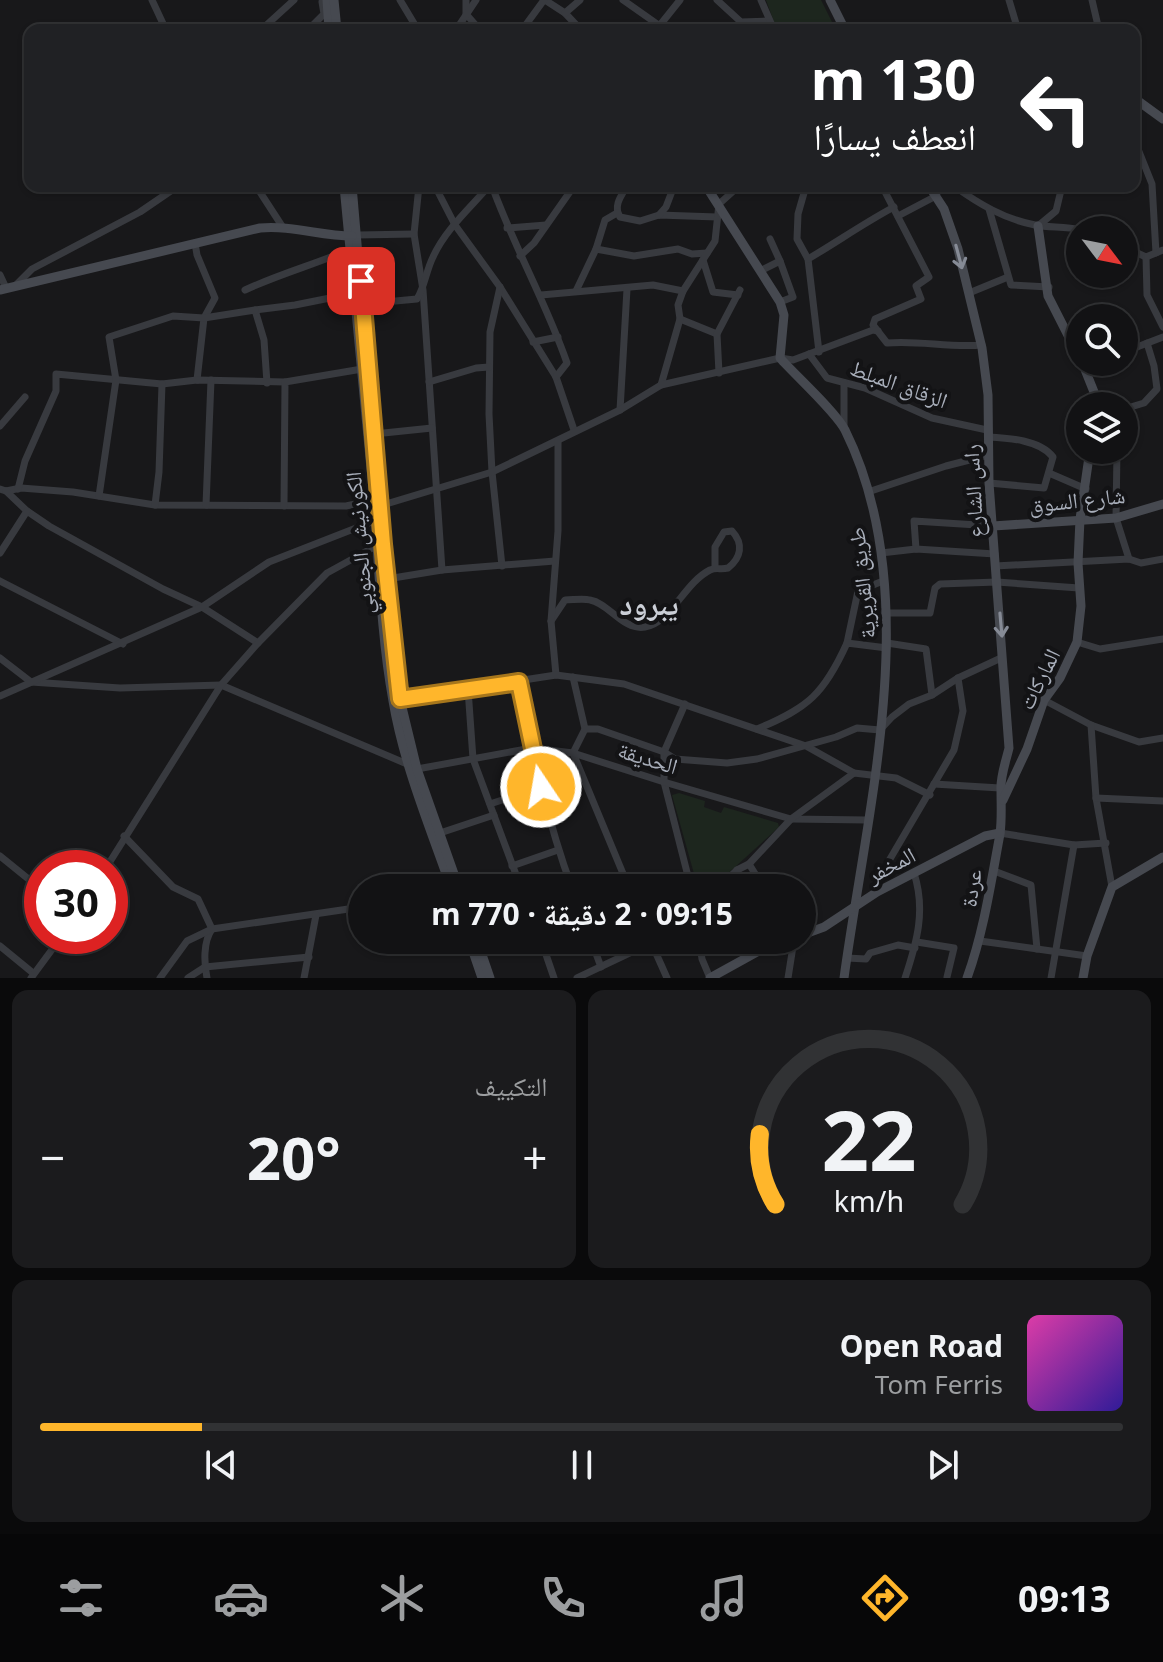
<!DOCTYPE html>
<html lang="ar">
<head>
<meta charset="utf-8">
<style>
  body { margin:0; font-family:"Noto Sans","Noto Naskh Arabic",sans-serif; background:#1b1b1d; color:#f1f3f6; direction:rtl; height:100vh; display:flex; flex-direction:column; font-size:30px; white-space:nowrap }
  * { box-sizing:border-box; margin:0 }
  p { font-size:26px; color:#9c9ea0 }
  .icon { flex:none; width:44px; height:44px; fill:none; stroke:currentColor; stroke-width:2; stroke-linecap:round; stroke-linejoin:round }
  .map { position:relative; height:978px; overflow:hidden; direction:ltr }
  .drawer { display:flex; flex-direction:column; gap:12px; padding:12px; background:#0a0a0b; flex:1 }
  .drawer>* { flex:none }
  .banner { position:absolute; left:24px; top:24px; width:1116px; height:168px; border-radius:16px; box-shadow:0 2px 6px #0004,0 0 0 2px #313234; direction:rtl; background:#202124; color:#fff; overflow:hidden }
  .needle { width:52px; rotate:122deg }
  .buttons { position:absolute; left:1066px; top:216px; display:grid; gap:16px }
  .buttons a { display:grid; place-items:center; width:72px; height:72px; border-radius:50%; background:#121214; box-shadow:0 2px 6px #0004,0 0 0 2px #313234; font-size:40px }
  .speed { position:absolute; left:24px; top:850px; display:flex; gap:16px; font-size:40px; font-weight:700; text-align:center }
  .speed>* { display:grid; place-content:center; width:104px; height:104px; border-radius:50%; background:#121214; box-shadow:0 2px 6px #0004,0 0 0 2px #313234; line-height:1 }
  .speed .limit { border:12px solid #d22; background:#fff; color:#111 }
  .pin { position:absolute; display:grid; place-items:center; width:68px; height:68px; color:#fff; margin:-34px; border-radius:16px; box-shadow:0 4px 12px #0006 }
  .me { position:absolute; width:88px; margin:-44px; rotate:348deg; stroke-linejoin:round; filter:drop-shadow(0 0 6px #0008) }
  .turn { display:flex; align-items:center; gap:28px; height:168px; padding:0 32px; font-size:36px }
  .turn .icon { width:104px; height:104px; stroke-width:2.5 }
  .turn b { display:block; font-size:56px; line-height:68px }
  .big { font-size:60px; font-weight:700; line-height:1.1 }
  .drawer .tile { flex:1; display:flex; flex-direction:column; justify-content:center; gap:12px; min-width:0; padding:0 28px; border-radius:16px; background:#1b1b1d }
  .drawer .dial { align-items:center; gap:0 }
  .dial svg { height:208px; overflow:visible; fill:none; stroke:#313234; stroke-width:7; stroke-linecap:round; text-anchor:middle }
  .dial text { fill:#f1f3f6; stroke:none }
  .song { display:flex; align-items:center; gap:24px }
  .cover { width:96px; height:96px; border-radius:12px; background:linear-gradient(135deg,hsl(320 70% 55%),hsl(250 70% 35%)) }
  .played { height:8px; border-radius:4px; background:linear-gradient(90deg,#ffb62b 15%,#313234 15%) }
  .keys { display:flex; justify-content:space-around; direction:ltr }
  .heat { display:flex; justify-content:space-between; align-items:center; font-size:44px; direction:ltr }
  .drawer .tiles { flex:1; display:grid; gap:12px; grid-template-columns:1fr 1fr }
  .tile:last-child { grid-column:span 2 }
  .trip { position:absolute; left:348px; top:874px; width:468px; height:80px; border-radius:40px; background:#121214; box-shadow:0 2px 6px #0004,0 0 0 2px #313234; font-weight:700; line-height:80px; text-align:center; direction:rtl }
  .tabs { display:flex; height:128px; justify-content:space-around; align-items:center; background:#070708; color:#9c9ea0 }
  .tabs .icon { width:56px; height:56px }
  .tabs .active { color:#ffb62b }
  .tabs b { font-size:36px; color:#f1f3f6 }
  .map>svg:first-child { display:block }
  .green { fill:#1d261e }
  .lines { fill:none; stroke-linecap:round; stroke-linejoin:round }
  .street { stroke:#383a3f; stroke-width:7 }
  .secondary { stroke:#464950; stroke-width:9 }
  .oneway { stroke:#868b96 }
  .route-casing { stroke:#a6761c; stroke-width:20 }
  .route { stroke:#ffb62b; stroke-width:14 }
  .labels { text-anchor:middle; stroke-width:8; stroke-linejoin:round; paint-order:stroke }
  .street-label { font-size:22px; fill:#a9afbb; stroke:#131315 }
  .district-label { font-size:30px; font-weight:bold; fill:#caced6; stroke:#131315 }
</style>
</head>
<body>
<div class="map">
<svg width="1163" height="978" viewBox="0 0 1163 978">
  <rect width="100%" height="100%" fill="#18181a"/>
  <g class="green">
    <polygon points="766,0 821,0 836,30 777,30"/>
    <polygon points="679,793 705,801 704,807 721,813 724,807 778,823 779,827 713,887 698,888 672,795"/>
  </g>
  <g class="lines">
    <g class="street">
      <polyline points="152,0 166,30"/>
      <polyline points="400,0 418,30"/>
      <polyline points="466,0 466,14 480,30"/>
      <polyline points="545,0 565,13 581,30"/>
      <polyline points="623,0 660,26"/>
      <polyline points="717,0 741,22 769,21"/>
      <polyline points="761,0 774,30"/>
      <polyline points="1009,0 1018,30"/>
      <polyline points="1092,0 1099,30"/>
      <polyline points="565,13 580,0"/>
      <polyline points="261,30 294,0"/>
      <polyline points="308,30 324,14 322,2"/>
      <polyline points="456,30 476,0"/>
      <polyline points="522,30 544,0"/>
      <polyline points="656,30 680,0"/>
      <polyline points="1134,139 1152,184 1156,253"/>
      <polyline points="256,186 282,226"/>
      <polyline points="419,186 414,234 423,290 442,570"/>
      <polyline points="435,186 455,225 500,287 556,377 574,430"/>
      <path d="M492,186C514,247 546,302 567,363L556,377"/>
      <path d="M627,186C621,196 613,206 620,217L640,221L659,215L717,217"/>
      <polyline points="806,186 798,214 797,239 808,259 819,352"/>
      <path d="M882,186L929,277L916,286L921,299L875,319L873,325L887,343C919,340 949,348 982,345"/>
      <path d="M954,186C979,204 1004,219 1035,225C1050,228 1066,226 1080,230"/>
      <polyline points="989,209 1011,285 1049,287"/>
      <polyline points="659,215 666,207 674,186"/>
      <polyline points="898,216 936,196 940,186"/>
      <polyline points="1038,226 1056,211 1062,186"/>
      <polyline points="507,228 546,225"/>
      <polyline points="358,235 414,234"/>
      <polyline points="770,239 780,261"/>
      <polyline points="195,243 197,255 215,298 204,318 197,380"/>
      <polyline points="1124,247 1146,257 1163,250"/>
      <polyline points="596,249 634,256 678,249 692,254 707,253"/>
      <polyline points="520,256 534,243 574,186"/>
      <polyline points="1146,257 1147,295 1163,327"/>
      <path d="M808,259C837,242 864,223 894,207"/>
      <polyline points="703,260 713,292 738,295"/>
      <polyline points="760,271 780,261 793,297 780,302"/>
      <polyline points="0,275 6,288"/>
      <polyline points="15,286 32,269 140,212 178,186"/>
      <polyline points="500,287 490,332 489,414 492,472 502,566"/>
      <path d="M245,290C279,274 316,264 351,249"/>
      <polyline points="576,291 596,249 605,220 617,213"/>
      <polyline points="969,293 1008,277"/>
      <polyline points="541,295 653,285 683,291"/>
      <path d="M363,304L417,299C425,286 426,271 433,257C445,230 470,208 489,186"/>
      <polyline points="680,319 717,334"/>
      <polyline points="533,342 558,337"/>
      <polyline points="1124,352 1163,337"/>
      <polyline points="809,354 827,378 865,388 932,418 987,430"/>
      <polyline points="1084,367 1097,362"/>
      <polyline points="719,373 717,334 740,290"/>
      <polyline points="429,382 476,368 489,367"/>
      <polyline points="267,383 264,340 255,310 295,305 355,293"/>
      <polyline points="661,385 680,319 678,305 683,291 715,241 719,204 739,186"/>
      <polyline points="1124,409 1144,403 1157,389 1154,366 1147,343"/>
      <polyline points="620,410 627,289"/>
      <polyline points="0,426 25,397"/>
      <polyline points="844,427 844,383"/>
      <polyline points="374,434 432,428"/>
      <path d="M988,437C1009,438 1040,440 1053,457L1044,488L989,483"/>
      <polyline points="1117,450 1116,518 1129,559"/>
      <polyline points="1049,473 1086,489"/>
      <polyline points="0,489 6,491 21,488 73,492 155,505 346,506 374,500"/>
      <polyline points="18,489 25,461 56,391 56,374 162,384 197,380 285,382"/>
      <polyline points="6,491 27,511 49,526 163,589 202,607 258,643"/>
      <polyline points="868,492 946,466 989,455"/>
      <polyline points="99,496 116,380 109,337 173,316 204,318 255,310"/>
      <polyline points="155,505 159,472 162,384"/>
      <polyline points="206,505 211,380"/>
      <polyline points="284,506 285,382 362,369"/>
      <polyline points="376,507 492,472 620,410 661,385 780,358 793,360 873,330 878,331"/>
      <polyline points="916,549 914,521 993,526"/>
      <polyline points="0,553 27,511"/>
      <polyline points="881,553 916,549 995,554"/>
      <polyline points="995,566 1129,559 1141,563 1163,559"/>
      <polyline points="387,579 442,570 555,561"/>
      <polyline points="0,581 123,644"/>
      <polyline points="885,613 930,613 935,588 940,584 997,582 1079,588"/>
      <path d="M551,621L565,600C573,600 583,598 590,600C609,603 623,631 645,627C671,623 684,583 710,570C717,567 720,570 728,568C741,558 744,544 732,531L724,532L715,547V568"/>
      <polyline points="1077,642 1100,649 1163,639"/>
      <polyline points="847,643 858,591 883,581"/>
      <polyline points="887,643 926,649 932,695"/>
      <polyline points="0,658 31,682 120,688 221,685 407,764"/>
      <polyline points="556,675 551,621 558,531 558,441"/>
      <polyline points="573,677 585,729 573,753 629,888"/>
      <path d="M519,682C533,752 547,821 572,888"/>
      <polyline points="468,689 473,759 521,888"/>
      <polyline points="0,696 202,607 269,562 374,521"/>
      <polyline points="400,699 556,675 624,684 806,746 854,773"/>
      <polyline points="1044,700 1091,725 1139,742 1163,738"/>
      <polyline points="685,704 664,752 664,782 691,888"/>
      <polyline points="1091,725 1096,798 1112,887"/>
      <polyline points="585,729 598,729 664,752 675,759 727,763 757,759 836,737 857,728 880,730 892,717 909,704 932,695 958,678 1001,658"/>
      <path d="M757,729C808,708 824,694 847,643L887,648"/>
      <polyline points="417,769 532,748 573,753 664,782 791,819 867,820"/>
      <polyline points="934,784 1000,788"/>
      <polyline points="1096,798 1163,801"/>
      <polyline points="490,804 541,787"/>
      <polyline points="440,833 494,815"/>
      <polyline points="1000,833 1074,845 1106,843"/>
      <path d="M124,836L173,887L198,899L212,929C203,942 204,963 207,978"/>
      <polyline points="0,856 42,890"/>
      <polyline points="749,864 764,888"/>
      <polyline points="512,866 558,850"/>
      <polyline points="106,868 221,685 258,643 327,573 376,546"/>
      <polyline points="737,870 744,888"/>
      <polyline points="994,871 1031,885 1037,949"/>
      <polyline points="438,888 450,885"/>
      <polyline points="718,888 737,870 749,864 791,819 854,773 896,778 930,795"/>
      <polyline points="877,892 880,876 954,750 963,711 958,678"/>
      <polyline points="541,940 554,978"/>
      <polyline points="591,940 601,967"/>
      <polyline points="699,940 702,959 710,978"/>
      <polyline points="980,941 1087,956"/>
      <polyline points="651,942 667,978"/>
      <polyline points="917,942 954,948 947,977"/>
      <polyline points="0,946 33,973"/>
      <polyline points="847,958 866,959 870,953 898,945 915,948"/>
      <polyline points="31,978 62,936"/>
      <polyline points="160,978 187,941 212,929 362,907"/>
      <polyline points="188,978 205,967 309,957"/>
      <polyline points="304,978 316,915"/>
      <polyline points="577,978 657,940"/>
      <polyline points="788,978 794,940"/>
      <path d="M905,978C917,942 926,910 914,873"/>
      <polyline points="1051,978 1074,845"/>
    </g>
    <g class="secondary">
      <polyline points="327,0 329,30"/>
      <polyline points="334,0 337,30"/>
      <polyline points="830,0 845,30"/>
      <polyline points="1134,98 1163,119"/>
      <path d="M344,186L374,500C379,567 381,635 393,701C404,766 430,827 451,888"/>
      <polyline points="352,186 383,544 400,699 417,769 459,888"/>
      <path d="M706,186L780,302L784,315L780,358C795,375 836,412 845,430C926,593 867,807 844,978"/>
      <path d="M929,186L944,209L958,249L982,348L988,395L989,483L1009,748C1006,761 1000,777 1001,790C1001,805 1002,819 1000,834C991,882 984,931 967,978"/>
      <polyline points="1038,226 1048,296 1080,359"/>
      <path d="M0,290L260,228C291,225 321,236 352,236"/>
      <polyline points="1082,362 1094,392 1094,406"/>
      <polyline points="993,526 1116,518 1163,504"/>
      <polyline points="1003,800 1027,749 1044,700 1060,678 1077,642 1081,606 1078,563 1080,519 1090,450"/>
      <polyline points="802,935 824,927 877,892 985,836 1000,833"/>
      <polyline points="469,940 482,978"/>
      <polyline points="477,940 490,978"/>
      <polyline points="710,978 768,946 789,940"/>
      <polyline points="1083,978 1087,956 1112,887 1163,857"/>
    </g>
  </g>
  <defs><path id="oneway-shaft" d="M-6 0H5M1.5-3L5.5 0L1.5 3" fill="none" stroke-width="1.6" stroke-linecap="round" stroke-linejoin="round" transform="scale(2)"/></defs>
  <g class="oneway">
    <use href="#oneway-shaft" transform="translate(959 257) rotate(75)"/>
    <use href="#oneway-shaft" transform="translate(1001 625) rotate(85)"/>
  </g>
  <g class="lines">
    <g class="route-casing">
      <polyline id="route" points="361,281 383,544 400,699 519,682 541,787"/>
    </g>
    <use href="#route" class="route"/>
  </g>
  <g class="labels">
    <g class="street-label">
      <text transform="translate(899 384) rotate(20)" y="8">الزقاق المبلط</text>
      <text transform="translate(973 491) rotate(-93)" y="8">راس الشارع</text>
      <text transform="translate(1077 500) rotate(-6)" y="8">شارع السوق</text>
      <text transform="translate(359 543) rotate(-95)" y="8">الكورنيش الجنوبي</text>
      <text transform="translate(862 583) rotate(-96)" y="8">طريق القريرية</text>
      <text transform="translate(1039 679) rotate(-63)" y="8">الماركات</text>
      <text transform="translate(648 758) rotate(17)" y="8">الحديقة</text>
      <text transform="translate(891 865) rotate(-28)" y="8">المخفر</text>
      <text transform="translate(971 888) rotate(-81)" y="8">عردة</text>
    </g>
    <g class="district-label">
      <text x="649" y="615">يبرود</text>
    </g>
  </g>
</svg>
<div class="buttons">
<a><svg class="needle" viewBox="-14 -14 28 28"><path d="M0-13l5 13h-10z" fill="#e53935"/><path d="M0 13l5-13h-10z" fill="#9c9ea0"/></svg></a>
<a><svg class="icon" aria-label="search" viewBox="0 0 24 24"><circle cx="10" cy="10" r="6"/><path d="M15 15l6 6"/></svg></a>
<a><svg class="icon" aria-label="layers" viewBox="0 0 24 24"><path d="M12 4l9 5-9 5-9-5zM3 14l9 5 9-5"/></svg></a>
</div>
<div class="speed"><div class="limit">30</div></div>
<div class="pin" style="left:361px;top:281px;background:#d93025"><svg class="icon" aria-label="arrive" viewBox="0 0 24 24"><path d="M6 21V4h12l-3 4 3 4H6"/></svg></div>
<svg class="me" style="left:541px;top:787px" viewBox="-20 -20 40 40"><circle r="17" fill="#ffb62b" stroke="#fff" stroke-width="3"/><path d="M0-11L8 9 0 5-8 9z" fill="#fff"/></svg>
<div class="trip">09:15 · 2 دقيقة · 770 m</div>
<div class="banner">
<div class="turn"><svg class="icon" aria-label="left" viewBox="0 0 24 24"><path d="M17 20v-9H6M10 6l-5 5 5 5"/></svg><div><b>130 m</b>انعطف يسارًا</div></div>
</div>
</div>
<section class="drawer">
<div class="tiles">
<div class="tile dial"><svg viewBox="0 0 100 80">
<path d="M14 69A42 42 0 1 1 86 69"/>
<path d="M14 69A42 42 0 0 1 8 42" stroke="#ffb62b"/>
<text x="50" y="56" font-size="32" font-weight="700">22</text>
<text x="50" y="72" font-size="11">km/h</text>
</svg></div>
<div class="tile"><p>التكييف</p>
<div class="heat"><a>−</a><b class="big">20°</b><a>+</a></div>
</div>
<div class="tile">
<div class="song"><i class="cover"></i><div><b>Open Road</b><p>Tom Ferris</p></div></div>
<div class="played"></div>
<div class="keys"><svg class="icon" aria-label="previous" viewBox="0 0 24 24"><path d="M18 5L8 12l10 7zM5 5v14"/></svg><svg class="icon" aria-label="pause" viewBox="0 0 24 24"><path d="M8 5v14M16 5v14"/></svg><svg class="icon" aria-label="next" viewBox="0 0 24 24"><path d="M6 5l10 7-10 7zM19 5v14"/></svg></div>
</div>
</div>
</section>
<nav class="tabs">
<b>09:13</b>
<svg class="icon active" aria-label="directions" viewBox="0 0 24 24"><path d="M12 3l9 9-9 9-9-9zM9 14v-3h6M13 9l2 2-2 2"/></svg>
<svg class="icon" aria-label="music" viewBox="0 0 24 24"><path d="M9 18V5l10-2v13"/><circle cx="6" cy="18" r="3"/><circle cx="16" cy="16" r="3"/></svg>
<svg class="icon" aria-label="phone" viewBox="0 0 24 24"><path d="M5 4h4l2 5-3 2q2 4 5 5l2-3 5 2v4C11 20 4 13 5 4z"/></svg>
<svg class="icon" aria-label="climate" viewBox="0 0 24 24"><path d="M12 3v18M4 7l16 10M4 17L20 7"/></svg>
<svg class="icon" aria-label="car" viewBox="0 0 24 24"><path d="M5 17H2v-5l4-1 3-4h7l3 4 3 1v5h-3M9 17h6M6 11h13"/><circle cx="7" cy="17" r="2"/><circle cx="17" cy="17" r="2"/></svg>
<svg class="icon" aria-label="filters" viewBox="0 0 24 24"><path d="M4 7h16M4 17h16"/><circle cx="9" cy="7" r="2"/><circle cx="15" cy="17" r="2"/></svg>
</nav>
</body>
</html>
